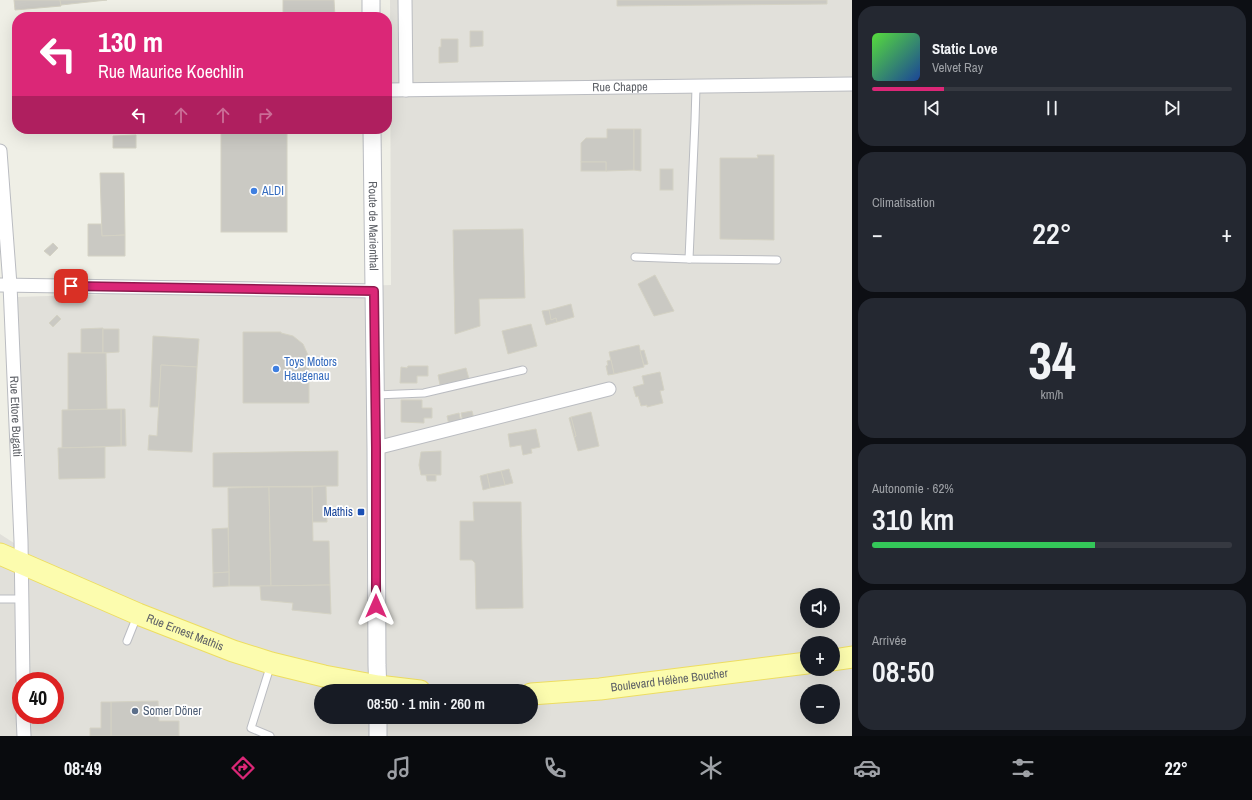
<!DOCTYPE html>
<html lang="fr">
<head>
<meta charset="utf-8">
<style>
  body { margin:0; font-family:"Archivo Narrow",sans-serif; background:#242831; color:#f1f3f6; height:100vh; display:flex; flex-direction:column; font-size:15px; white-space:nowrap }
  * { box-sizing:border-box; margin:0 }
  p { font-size:13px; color:#9ea1a6 }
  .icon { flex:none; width:22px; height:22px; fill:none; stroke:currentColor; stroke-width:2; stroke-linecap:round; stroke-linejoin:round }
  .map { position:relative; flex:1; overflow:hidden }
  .side { display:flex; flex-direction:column; gap:6px; padding:6px; background:#0d0f14; width:400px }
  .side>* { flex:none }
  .top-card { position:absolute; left:12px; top:12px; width:380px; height:122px; border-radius:16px; box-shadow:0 4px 16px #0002; background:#db2777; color:#fff; overflow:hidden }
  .controls { position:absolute; left:800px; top:588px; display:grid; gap:8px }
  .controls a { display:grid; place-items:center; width:40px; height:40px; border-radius:50%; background:#171b24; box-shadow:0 4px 16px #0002; font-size:20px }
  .speed { position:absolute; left:12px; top:672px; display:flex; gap:8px; font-size:20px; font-weight:700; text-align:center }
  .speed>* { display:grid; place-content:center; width:52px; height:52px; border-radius:50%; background:#171b24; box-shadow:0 4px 16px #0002; line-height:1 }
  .speed .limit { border:6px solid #d22; background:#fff; color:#111 }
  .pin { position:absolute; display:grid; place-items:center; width:34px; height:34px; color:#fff; margin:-17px; border-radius:8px; box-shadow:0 2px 6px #0006 }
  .me { position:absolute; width:44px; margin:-22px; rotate:0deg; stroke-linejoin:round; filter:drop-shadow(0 0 3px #0008) }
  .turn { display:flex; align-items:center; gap:14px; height:84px; padding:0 20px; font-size:18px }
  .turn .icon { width:52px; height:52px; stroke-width:2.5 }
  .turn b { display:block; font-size:28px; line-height:34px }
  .lanes { display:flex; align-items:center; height:38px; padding:0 20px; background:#0003; justify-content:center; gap:20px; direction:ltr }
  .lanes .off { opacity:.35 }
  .big { font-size:30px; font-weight:600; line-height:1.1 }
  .side .widget { flex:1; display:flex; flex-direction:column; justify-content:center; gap:6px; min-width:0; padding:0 14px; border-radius:16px; background:#242831 }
  .side .dial { align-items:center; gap:0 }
  .dial b { font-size:52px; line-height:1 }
  .song { display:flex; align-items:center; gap:12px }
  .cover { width:48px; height:48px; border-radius:6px; background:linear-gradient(135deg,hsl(110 70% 55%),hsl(220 70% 35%)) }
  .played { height:4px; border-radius:2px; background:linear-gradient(90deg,#db2777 20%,#363941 20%) }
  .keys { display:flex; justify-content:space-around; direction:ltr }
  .heat { display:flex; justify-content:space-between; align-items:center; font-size:22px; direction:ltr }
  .charge { height:6px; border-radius:3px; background:linear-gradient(90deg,#34c759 62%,#363941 0) }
  .trip { position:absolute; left:314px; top:684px; width:224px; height:40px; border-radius:20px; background:#171b24; box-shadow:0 4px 16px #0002; font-weight:600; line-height:40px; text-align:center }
  .tab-bar { display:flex; height:64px; justify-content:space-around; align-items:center; background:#090b0e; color:#9ea1a6 }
  .tab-bar .icon { width:28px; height:28px }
  .tab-bar .on { color:#db2777 }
  .tab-bar b { font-size:18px; color:#f1f3f6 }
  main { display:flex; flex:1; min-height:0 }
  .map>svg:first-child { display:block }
  .industrial { fill:#e1e0da; fill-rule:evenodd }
  .building { fill:#cac9c3; stroke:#d4d2c4 }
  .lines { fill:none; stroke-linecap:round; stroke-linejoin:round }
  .service-casing { stroke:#babcc1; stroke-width:9 }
  .minor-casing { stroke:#babcc1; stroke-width:15 }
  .tertiary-casing { stroke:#babcc1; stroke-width:19 }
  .primary-casing { stroke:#eddd61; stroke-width:23 }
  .service { stroke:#fff; stroke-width:7 }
  .minor { stroke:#fff; stroke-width:13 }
  .tertiary { stroke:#fff; stroke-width:17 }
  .primary { stroke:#fcfcae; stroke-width:21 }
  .route-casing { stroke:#8e194d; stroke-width:10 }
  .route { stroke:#db2777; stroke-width:7 }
  .shop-dot { fill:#3f7fe0; stroke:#fff; stroke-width:1.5 }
  .transit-dot { fill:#1a4fb4; stroke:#fff; stroke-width:1.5 }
  .service-dot { fill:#5c6f8a; stroke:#fff; stroke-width:1.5 }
  .labels { text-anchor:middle; stroke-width:3.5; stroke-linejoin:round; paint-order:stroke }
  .street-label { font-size:12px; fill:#5d6066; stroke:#fff }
  .shop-label { font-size:12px; fill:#366cbe; stroke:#fff; text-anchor:start }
  .transit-label { font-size:12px; fill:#164399; stroke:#fff; text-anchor:end }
  .service-label { font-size:12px; fill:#4e5e75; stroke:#fff; text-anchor:start }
</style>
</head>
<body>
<main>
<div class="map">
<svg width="852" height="736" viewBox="0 0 852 736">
  <rect width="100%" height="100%" fill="#efefe6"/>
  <path class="industrial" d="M390,0H852V736H0V534L17,545V297L391,285ZM807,595H833V621H807ZM807,643H833V669H807ZM21,681H55V715H21ZM321,691H531V717H321ZM807,691H833V717H807Z"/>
  <g class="building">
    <polygon points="14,0 60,0 61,6 15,10"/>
    <polygon points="60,0 107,0 61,5"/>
    <polygon points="283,0 334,0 335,17 283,17"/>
    <polygon points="617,0 827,0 827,4 617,6"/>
    <polygon points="470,31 483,31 483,46 470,47"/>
    <polygon points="441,39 458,39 458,62 439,63 439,47 441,47"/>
    <polygon points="35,129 50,129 49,132 44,132 42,130 35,130"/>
    <rect x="221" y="129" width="66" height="103"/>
    <polygon points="607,129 634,129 634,170 606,171 606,162 581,162 581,143 586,138 607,138"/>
    <polygon points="634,129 641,129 641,171 634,170"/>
    <polygon points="136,135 136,148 113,148 113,136"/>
    <polygon points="757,155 774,155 774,240 720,239 720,158 758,158"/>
    <rect x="581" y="162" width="25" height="9"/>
    <rect x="660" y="169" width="13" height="21"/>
    <polygon points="100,173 124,173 125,235 102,236"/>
    <polygon points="88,224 101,224 102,236 125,235 125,256 88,256"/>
    <polygon points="523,229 525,298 479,299 480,326 455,334 453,230"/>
    <polygon points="53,243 58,248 50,256 44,251"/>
    <polygon points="655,275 674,311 654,316 638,284"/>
    <polygon points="571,304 574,317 557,322 556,318 551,320 549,310"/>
    <polygon points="549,310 551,320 556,318 557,322 546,325 542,311"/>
    <polygon points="57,315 61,319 53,327 49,323"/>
    <polygon points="531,324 537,346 508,354 502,331"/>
    <polygon points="103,328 103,353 81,353 81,329"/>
    <polygon points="103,329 119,329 119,352 103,353"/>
    <polygon points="243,332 281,332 281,333 293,336 303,344 308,355 309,362 309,403 243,403"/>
    <polygon points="153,336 199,339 197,367 161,365 159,407 150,407"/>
    <polygon points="639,345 644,367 614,374 609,352"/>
    <polygon points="644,350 648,364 644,365 640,351"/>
    <polygon points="68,353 106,353 107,409 68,410"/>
    <polygon points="611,360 614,374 608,375 606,366 608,365 607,361"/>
    <polygon points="161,365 197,367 192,452 148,450 149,435 157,436"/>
    <polygon points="408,366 428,366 428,376 417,376 417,383 400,383 401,367 407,368"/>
    <polygon points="466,368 469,379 440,385 438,375"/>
    <polygon points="660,372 664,390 660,391 663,403 647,407 647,405 641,406 638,396 636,397 633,387 644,384 642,376"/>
    <polygon points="401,400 422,400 422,408 432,408 432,418 424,418 424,423 401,422"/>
    <polygon points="121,409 125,409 126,446 121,446"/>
    <polygon points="121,409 121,446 62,448 62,410"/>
    <polygon points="472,411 474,419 463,422 461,413"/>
    <polygon points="591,412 599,446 578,451 574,437 576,436 571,417"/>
    <polygon points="459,413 461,422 449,425 447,416"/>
    <polygon points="571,417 576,436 574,437 569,418"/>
    <polygon points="536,429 540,447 531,449 532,453 523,455 521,445 510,447 508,434"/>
    <polygon points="105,447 105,478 59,479 58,448"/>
    <polygon points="338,451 338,486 213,487 213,453"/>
    <polygon points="441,451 441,475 421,475 419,465 421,452"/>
    <polygon points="509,469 513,483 505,485 501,471"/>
    <polygon points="501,471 505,485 490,488 487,474"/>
    <polygon points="487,474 490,488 483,490 480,476"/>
    <polygon points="426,475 436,475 436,481 427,481"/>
    <polygon points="326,486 327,522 312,522 312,487"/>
    <polygon points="269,487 271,586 229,586 228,488"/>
    <polygon points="269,487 312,487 313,541 329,541 330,585 271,586"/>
    <polygon points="473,502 521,502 523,608 476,609 475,563 472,560 460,560 460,521 474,521"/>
    <polygon points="228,528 229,572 213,573 212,529"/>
    <polygon points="229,572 229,586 213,587 213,573"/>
    <polygon points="330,585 331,614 292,610 293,603 261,600 260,586"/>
    <polygon points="158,701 159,721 179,721 179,736 111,736 111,702"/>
    <polygon points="101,702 111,702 111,736 90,736 90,728 101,728"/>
  </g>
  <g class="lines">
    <g class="service-casing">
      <g id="service">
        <polyline points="696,87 695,121 689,259 777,260"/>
        <polyline points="635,257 689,259"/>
        <polyline points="376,395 424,393 523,370"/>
        <polyline points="0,599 22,599"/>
        <polyline points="127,641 137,616"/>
        <polyline points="270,736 251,728 271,664"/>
      </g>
    </g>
    <g class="minor-casing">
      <g id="minor">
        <polyline points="405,0 406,90"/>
        <path id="s1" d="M387,90L852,84"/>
        <path id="s2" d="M0,151L10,285L21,541L23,681"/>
        <polyline points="0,285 374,291"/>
        <polyline points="376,448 609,389"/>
        <polyline points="23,715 24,736"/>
      </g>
    </g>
    <g class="tertiary-casing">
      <g id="tertiary">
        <polyline points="371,0 371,17"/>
        <path id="s3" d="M372,129L376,448L377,665L378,691"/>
        <polyline points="378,736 378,717"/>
      </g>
    </g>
    <g class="primary-casing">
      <g id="primary">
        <path id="s4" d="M0,554L138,614L233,651L271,663L324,676L378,686L420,691"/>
        <polyline points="833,660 852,657"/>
        <path id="s5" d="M531,694L600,689L807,663"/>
      </g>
    </g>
    <use href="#service" class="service"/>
    <use href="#minor" class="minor"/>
    <use href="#tertiary" class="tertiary"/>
    <use href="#primary" class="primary"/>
  </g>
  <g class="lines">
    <g class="route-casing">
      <polyline id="route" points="71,286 374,291 376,448 376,606"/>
    </g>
    <use href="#route" class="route"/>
  </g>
  <g class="shop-dot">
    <circle cx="254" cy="191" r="4"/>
    <circle cx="276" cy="369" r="4"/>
  </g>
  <rect class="transit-dot" x="357" y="508" width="8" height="8" rx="2"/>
  <circle class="service-dot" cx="135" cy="711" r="4"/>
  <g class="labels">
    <g class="street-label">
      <text dy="4" stroke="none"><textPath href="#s1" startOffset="233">Rue Chappe</textPath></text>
      <text dy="4" stroke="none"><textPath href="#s3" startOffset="97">Route de Marienthal</textPath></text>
      <text dy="4" stroke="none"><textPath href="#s2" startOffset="266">Rue Ettore Bugatti</textPath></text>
      <text dy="4" stroke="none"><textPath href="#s4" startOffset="201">Rue Ernest Mathis</textPath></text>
      <text dy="4" stroke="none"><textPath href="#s5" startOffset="139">Boulevard Hélène Boucher</textPath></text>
    </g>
    <g class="shop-label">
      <text x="262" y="195">ALDI</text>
      <text x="284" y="366">Toys Motors<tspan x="284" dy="14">Haugenau</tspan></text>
    </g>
    <g class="transit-label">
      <text x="353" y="516">Mathis</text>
    </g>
    <g class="service-label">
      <text x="143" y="715">Somer Döner</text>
    </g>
  </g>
</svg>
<div class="controls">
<a><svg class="icon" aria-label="sound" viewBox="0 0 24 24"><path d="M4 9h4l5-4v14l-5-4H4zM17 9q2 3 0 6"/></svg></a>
<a>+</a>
<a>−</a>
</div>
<div class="speed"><div class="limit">40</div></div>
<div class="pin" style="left:71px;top:286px;background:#d93025"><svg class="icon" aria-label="arrive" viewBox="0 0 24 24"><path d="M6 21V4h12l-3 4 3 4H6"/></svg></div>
<svg class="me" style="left:376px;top:606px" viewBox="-20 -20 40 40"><path d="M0-17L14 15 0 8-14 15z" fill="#db2777" stroke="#fff" stroke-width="4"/></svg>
<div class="trip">08:50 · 1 min · 260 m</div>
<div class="top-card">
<div class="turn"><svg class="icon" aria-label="left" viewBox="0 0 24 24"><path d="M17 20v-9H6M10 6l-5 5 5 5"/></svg><div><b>130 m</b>Rue Maurice Koechlin</div></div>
<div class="lanes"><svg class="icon" aria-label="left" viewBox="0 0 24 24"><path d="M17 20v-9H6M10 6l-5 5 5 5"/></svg><svg class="icon off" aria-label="ahead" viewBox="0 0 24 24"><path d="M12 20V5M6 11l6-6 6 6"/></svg><svg class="icon off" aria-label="ahead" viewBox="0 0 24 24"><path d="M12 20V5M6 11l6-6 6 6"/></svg><svg class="icon off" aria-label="right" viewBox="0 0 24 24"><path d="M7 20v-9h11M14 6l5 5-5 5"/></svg></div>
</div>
</div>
<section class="side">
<div class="widget">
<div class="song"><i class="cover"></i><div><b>Static Love</b><p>Velvet Ray</p></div></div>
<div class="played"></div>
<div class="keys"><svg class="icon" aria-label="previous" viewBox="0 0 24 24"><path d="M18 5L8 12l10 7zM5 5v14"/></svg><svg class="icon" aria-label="pause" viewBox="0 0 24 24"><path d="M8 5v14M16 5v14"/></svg><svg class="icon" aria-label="next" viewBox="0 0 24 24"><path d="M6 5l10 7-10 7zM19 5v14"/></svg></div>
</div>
<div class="widget"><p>Climatisation</p>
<div class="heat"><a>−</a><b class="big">22°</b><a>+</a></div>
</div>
<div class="widget dial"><b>34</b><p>km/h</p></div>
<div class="widget"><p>Autonomie · 62%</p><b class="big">310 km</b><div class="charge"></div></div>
<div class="widget"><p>Arrivée</p><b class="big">08:50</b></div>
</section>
</main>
<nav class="tab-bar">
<b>08:49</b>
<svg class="icon on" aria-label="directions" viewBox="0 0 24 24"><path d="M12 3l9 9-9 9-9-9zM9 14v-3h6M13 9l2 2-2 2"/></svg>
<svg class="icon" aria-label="music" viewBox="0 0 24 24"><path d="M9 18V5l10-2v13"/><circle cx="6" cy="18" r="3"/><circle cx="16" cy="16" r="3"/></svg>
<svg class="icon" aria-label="phone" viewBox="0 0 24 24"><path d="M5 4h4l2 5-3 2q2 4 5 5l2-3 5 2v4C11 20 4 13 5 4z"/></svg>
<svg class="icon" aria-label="climate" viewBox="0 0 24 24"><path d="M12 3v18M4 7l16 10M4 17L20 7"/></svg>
<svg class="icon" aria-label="car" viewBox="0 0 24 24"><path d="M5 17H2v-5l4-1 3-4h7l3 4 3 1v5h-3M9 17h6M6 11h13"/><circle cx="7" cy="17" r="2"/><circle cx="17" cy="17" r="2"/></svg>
<svg class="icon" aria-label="filters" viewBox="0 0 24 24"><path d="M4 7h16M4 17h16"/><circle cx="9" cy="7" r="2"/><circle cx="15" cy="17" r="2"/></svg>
<b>22°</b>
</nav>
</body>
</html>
